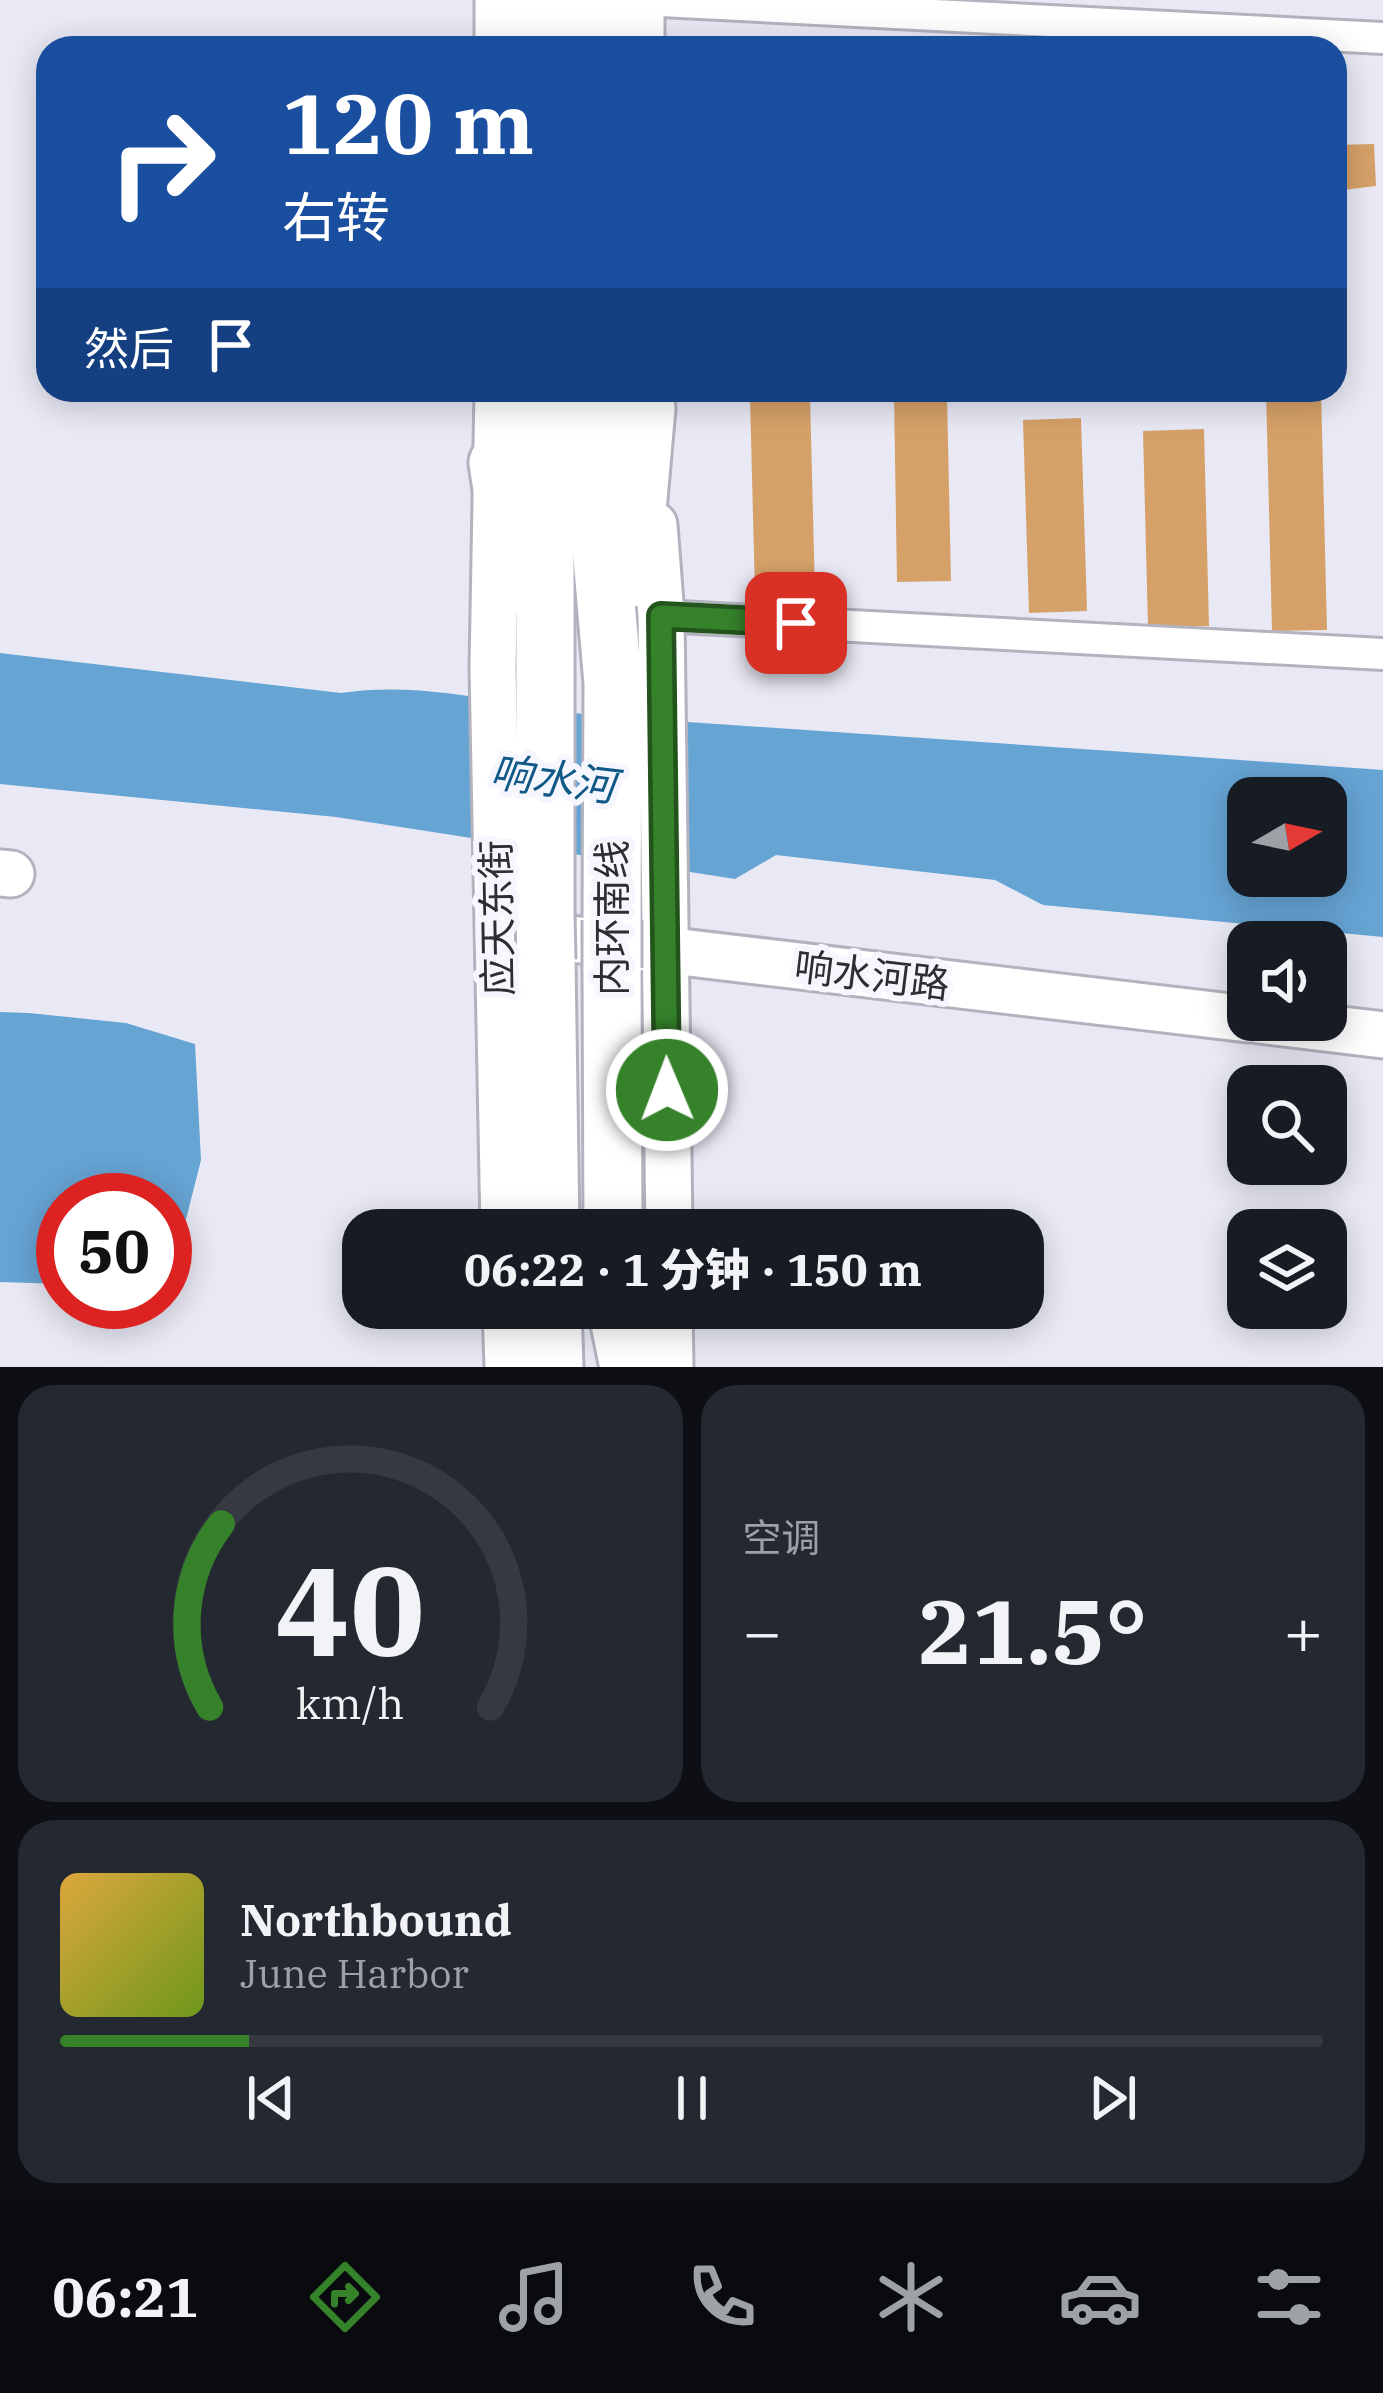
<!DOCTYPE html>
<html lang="zh">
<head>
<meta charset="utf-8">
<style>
  body { margin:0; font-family:"IBM Plex Serif","Noto Sans SC",serif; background:#242831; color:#f1f3f6; height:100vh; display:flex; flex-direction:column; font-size:45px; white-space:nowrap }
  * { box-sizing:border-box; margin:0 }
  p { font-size:39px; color:#9ea1a6 }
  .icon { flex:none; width:66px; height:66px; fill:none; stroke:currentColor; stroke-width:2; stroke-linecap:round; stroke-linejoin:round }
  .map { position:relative; height:1367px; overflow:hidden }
  .details { display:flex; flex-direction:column; gap:18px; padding:18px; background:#0d0f14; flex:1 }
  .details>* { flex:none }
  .top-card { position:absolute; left:36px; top:36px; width:1311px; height:366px; border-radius:36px; box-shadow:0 6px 30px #0003; background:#1a4fa0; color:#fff; overflow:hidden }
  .needle { width:78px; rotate:81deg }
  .fabs { position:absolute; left:1227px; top:777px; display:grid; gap:24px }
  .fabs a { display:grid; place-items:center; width:120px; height:120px; border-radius:24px; background:#171b24; box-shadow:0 6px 30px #0003; font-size:60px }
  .speed { position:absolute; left:36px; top:1173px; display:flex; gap:24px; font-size:60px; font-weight:700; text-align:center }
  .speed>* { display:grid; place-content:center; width:156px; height:156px; border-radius:50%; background:#171b24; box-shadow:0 6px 30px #0003; line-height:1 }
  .speed .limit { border:18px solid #d22; background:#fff; color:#111 }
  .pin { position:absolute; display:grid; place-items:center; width:102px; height:102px; color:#fff; margin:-51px; border-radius:24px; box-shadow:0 6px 18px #0006 }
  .me { position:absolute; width:132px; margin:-66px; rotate:359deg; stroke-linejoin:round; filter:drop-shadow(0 0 9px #0008) }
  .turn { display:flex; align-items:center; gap:42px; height:252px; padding:0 48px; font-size:54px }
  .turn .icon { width:156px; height:156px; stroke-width:2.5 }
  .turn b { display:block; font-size:84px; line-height:102px }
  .then { display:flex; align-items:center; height:114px; padding:0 48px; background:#0003; gap:24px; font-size:45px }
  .big { font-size:90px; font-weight:800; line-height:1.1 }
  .details .card { flex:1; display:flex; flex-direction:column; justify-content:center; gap:18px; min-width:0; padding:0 42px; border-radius:36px; background:#242831 }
  .details .dial { align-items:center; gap:0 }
  .dial svg { height:312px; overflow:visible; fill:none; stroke:#363941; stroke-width:7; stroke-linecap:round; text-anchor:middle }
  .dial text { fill:#f1f3f6; stroke:none }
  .song { display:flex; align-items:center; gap:36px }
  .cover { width:144px; height:144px; border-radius:18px; background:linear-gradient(135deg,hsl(40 70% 55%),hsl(80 70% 35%)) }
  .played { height:12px; border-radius:6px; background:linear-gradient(90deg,#35822a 15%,#363941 15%) }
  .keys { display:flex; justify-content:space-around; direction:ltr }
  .heat { display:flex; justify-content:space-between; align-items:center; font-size:66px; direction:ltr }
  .details .tiles { flex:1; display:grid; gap:18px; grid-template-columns:1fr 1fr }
  .card:last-child { grid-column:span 2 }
  .trip { position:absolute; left:342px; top:1209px; width:702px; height:120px; border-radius:36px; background:#171b24; box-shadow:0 6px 30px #0003; font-weight:800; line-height:120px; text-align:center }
  .menu { display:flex; height:192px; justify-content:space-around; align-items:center; background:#090b0e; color:#9ea1a6 }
  .menu .icon { width:84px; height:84px }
  .menu .on { color:#35822a }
  .menu b { font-size:54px; color:#f1f3f6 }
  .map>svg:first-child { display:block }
  .water { fill:#66a4d4; fill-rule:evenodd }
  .building { fill:#d6a169 }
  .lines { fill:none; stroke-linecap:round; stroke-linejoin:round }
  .street-casing { stroke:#b2b3be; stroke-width:36 }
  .secondary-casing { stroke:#b2b3be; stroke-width:51 }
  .highway-casing { stroke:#b2b3be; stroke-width:63 }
  .street { stroke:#fff; stroke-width:30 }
  .secondary { stroke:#fff; stroke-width:45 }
  .highway { stroke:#fff; stroke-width:57 }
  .highway-bridge-casing { stroke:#b2b3be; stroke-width:63; stroke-linecap:butt }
  .highway-bridge { stroke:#fff; stroke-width:57 }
  .route-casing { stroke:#22541b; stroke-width:30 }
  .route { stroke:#35822a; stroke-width:21 }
  .labels { text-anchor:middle; stroke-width:12; stroke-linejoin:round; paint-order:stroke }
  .street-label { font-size:39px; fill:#2d2e32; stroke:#f6f7fe }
  .water-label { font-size:42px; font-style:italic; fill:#105987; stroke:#f6f7fe }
</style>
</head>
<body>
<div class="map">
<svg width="1383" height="1367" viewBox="0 0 1383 1367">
  <rect width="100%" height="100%" fill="#e8e9f5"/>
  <g class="water">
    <path d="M0,653L341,693C431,679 521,710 611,717C868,734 1126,752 1383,770V937L1043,905L995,880L776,855L735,879L336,817L0,784ZM1248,798H1326V876H1248Z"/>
    <polygon points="0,1012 29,1013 126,1023 195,1044 201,1160 180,1243 165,1265 165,1200 63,1200 63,1284 0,1282"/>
  </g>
  <g class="building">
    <polygon points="1374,144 1376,186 1335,191 1335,145"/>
    <polygon points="1266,390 1321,390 1327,630 1272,631"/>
    <polygon points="947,395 951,581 897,582 894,396"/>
    <polygon points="810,396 815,593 755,594 750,398"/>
    <polygon points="1081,418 1087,611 1029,613 1023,420"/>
    <polygon points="1204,429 1209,626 1148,628 1143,431"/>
  </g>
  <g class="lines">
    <g class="street-casing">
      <g id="street">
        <polyline points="641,0 1383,38"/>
        <polyline points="661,616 1383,654"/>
      </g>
    </g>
    <g class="secondary-casing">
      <g id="secondary">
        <polyline points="641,0 641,48"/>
        <polyline points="498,48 498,0"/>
        <polyline points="498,390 493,668 504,1230"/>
        <polyline points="654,525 661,616 669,1230"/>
        <polyline points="0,873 11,874"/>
        <polyline points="512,932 1248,1019"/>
        <polyline points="1259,1020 1383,1035"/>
        <polyline points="506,1308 508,1367"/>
        <polyline points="669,1308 670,1367"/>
      </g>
    </g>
    <g class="highway-casing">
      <g id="highway">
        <polyline points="593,0 593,48"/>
        <polyline points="547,48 548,0"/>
        <polyline points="594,390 594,464 613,683 612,920"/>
        <polyline points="498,463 517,583"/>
        <polyline points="631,578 646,408"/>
        <polyline points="545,912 545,390"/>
        <polyline points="546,960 550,1230"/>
        <polyline points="612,968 613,1230"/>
        <polyline points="552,1308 554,1367"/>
        <polyline points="617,1308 629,1367"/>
      </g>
    </g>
    <use href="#street" class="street"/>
    <use href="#secondary" class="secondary"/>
    <use href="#highway" class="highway"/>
    <g class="highway-bridge-casing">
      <g id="highway-bridge">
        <polyline points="545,912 546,960"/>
        <polyline points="612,920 612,968"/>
      </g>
    </g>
    <use href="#highway-bridge" class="highway-bridge"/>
  </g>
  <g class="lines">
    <g class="route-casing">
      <polyline id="route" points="667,1090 661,616 796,623"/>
    </g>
    <use href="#route" class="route"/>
  </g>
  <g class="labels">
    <g class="street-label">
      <text transform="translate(497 918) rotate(-91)" y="14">应天东街</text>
      <text transform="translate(612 918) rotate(-90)" y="14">内环南线</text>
      <text transform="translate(872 975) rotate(7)" y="14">响水河路</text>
    </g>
    <g class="water-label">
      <text transform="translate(553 779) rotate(7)" y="15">响水河</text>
    </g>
  </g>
</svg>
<div class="fabs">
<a><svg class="needle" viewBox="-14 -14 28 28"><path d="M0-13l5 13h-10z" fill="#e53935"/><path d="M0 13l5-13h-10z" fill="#9ea1a6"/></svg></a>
<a><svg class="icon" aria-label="sound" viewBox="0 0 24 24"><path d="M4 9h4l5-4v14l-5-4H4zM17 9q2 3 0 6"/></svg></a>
<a><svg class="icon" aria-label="search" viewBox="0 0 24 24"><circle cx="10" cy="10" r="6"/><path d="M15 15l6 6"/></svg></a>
<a><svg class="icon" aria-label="layers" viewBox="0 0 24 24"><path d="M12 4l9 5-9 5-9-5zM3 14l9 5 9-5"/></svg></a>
</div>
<div class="speed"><div class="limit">50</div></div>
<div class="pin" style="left:796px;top:623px;background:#d93025"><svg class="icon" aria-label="arrive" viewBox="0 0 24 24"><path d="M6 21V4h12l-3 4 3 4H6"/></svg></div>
<svg class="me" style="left:667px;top:1090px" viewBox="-20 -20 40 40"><circle r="17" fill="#35822a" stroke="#fff" stroke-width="3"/><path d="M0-11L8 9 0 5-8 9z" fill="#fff"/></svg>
<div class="trip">06:22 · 1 分钟 · 150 m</div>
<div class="top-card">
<div class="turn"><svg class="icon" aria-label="right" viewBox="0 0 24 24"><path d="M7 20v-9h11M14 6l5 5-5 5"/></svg><div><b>120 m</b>右转</div></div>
<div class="then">然后<svg class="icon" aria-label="arrive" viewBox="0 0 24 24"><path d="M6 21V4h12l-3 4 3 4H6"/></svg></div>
</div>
</div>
<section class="details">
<div class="tiles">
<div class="card dial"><svg viewBox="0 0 100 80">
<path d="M14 69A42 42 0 1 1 86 69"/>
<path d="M14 69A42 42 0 0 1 17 22" stroke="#35822a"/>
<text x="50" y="56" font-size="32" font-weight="700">40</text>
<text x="50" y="72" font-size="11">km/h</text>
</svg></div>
<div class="card"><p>空调</p>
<div class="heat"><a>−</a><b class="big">21.5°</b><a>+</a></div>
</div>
<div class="card">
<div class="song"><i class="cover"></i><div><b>Northbound</b><p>June Harbor</p></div></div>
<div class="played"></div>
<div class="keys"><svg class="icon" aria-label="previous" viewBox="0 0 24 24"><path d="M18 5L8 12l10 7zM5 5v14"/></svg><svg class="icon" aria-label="pause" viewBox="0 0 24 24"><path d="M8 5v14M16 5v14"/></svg><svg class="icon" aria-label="next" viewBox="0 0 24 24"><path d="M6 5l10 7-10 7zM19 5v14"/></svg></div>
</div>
</div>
</section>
<nav class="menu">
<b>06:21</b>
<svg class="icon on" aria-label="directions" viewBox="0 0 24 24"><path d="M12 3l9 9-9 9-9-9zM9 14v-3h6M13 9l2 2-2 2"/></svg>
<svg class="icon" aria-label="music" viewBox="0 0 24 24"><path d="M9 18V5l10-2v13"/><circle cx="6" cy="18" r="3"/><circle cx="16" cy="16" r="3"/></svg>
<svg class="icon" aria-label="phone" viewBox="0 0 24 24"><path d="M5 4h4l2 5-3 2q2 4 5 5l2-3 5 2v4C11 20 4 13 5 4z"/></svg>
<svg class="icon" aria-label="climate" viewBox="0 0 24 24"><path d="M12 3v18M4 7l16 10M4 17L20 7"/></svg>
<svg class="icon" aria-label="car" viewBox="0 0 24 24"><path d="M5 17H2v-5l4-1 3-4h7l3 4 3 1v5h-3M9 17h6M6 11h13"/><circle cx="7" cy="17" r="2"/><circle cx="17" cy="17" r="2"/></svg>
<svg class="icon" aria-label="filters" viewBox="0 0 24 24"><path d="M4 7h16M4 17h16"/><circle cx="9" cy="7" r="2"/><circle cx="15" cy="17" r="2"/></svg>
</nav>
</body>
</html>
